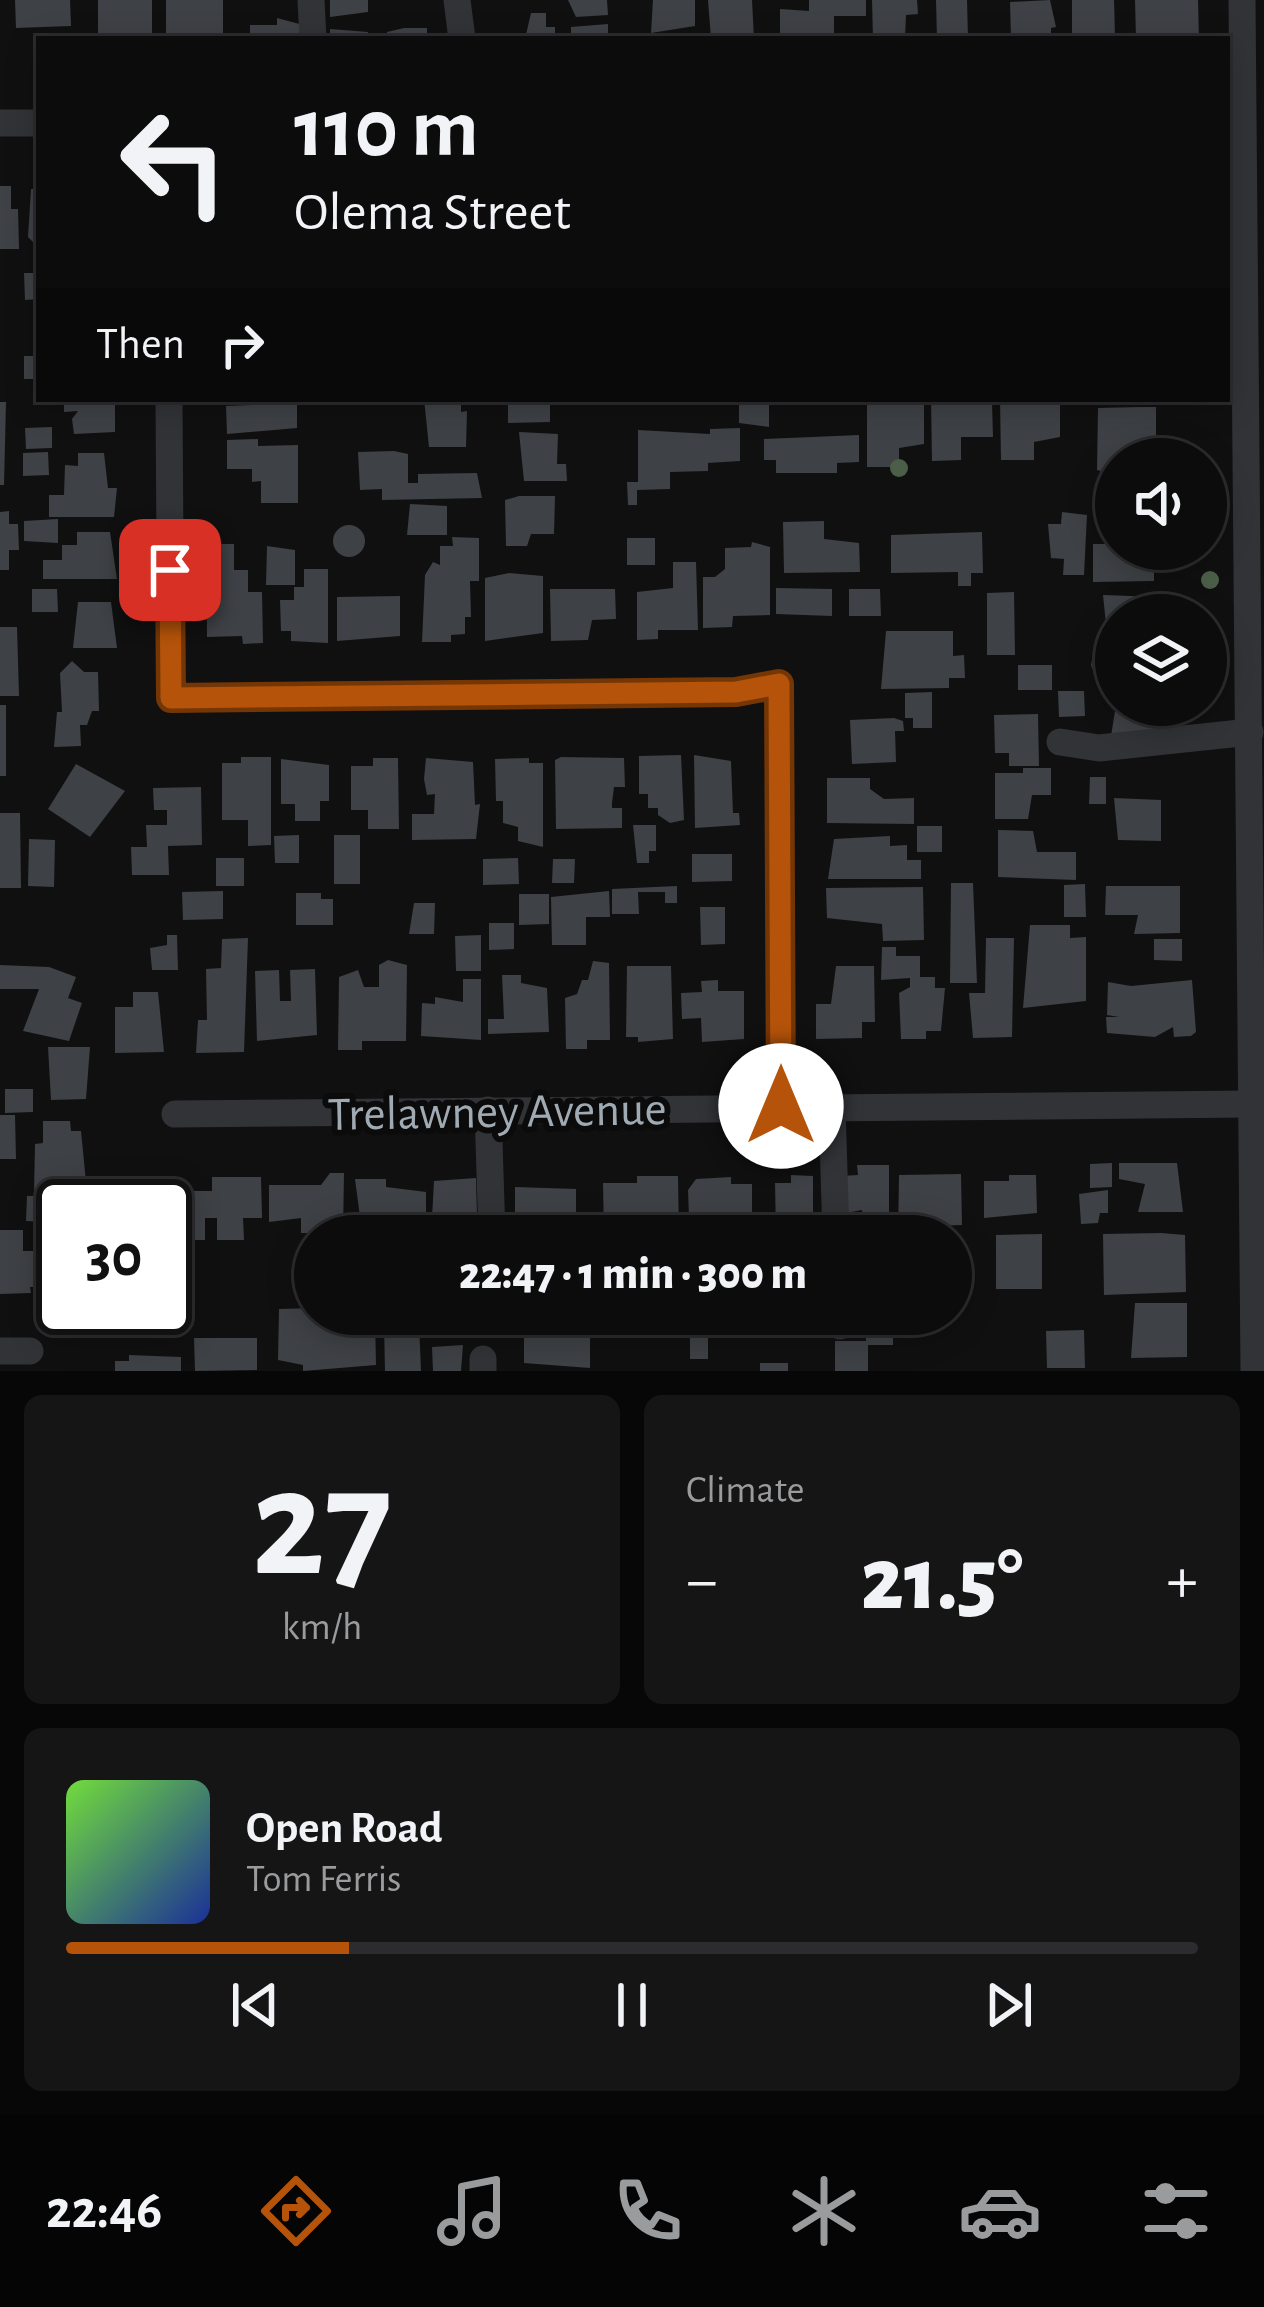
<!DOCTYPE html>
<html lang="en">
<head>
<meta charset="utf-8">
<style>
  body { margin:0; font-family:"Alegreya Sans",sans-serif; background:#151516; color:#f1f3f6; height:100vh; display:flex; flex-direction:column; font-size:45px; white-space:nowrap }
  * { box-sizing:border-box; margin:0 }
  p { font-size:39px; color:#9a9b9d }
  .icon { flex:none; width:66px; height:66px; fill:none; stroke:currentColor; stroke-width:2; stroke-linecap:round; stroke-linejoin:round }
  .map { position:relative; height:1371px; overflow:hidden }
  .sheet { display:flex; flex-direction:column; gap:24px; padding:24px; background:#070707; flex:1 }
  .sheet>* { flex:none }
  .banner { position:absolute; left:36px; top:36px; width:1194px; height:366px; border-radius:0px; box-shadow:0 6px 30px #0003,0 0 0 3px #2c2c2e; background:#0c0c0d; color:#f1f3f6; overflow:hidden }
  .buttons { position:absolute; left:1095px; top:438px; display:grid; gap:24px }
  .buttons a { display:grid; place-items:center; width:132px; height:132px; border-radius:50%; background:#0c0c0d; box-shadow:0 6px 30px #0003,0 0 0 3px #2c2c2e; font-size:60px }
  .speed { position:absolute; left:36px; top:1179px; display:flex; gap:24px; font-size:60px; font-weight:700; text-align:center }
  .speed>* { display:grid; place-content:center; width:156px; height:156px; border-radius:50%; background:#0c0c0d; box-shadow:0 6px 30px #0003,0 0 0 3px #2c2c2e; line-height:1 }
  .speed .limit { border:6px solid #111; border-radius:18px; background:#fff; color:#111 }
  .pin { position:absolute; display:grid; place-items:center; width:102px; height:102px; color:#fff; margin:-51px; border-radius:24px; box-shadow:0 6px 18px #0006 }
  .me { position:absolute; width:132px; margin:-66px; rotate:0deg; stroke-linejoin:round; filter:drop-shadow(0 0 9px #0008) }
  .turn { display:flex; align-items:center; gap:42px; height:252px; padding:0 60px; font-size:54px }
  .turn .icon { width:156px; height:156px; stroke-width:2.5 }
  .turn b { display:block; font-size:84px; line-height:102px }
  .then { display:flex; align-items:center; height:114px; padding:0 60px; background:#0003; gap:24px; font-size:45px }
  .big { font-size:90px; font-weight:800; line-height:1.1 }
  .sheet .tile { flex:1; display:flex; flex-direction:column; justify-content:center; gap:18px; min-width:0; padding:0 42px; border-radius:18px; background:#151516 }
  .sheet .dial { align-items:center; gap:0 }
  .dial b { font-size:156px; line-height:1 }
  .song { display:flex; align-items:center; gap:36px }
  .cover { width:144px; height:144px; border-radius:18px; background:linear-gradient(135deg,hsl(100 70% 55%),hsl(230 70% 35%)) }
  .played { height:12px; border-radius:6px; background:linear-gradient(90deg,#b45309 25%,#2c2c2e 25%) }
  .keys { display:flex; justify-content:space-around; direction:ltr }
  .heat { display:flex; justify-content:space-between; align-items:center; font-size:66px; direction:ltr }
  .sheet .tiles { flex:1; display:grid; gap:24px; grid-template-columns:1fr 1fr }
  .tile:last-child { grid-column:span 2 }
  .trip { position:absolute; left:294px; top:1215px; width:678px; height:120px; border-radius:60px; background:#0c0c0d; box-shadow:0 6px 30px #0003,0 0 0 3px #2c2c2e; font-weight:800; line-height:120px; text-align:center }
  .dock { display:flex; height:192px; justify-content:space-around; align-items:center; background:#050505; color:#9a9b9d }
  .dock .icon { width:84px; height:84px }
  .dock .current { color:#b45309 }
  .dock b { font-size:54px; color:#f1f3f6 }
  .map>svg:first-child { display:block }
  .building { fill:#3e4145 }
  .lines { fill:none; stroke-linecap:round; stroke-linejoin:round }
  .minor { stroke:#313337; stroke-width:27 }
  .tree { fill:#4b5f48 }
  .route-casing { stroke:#753606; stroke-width:30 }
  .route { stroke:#b45309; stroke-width:21 }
  .labels { text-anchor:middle; stroke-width:12; stroke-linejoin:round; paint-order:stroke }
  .street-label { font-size:48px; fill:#a0aab3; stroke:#0b0b0c }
</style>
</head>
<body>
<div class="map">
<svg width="1264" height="1371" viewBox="0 0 1264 1371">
  <rect width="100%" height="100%" fill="#101011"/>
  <g class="building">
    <polygon points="15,0 70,0 71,26 16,28"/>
    <rect x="98" y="0" width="54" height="39"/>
    <polygon points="166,0 223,0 223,38 166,39"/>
    <polygon points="330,0 368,0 368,12 330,17"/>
    <polygon points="568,0 607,0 608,15 576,17"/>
    <polygon points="653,0 695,0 695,26 651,33"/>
    <polygon points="708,0 752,0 754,39 711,39"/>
    <polygon points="809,0 866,0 866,16 834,16 834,39 780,36 780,9 809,11"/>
    <polygon points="872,0 917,0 918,14 906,15 905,39 873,39"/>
    <polygon points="936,0 967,0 968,39 937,39"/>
    <polygon points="1050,0 1056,27 1051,28 1051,39 1011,39 1010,2"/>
    <polygon points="1072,0 1114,0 1115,36 1072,39"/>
    <polygon points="1135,0 1198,0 1199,39 1136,39"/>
    <polygon points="531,13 546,13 546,27 555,27 555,39 525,39"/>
    <polygon points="277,18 307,26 307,35 250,39 250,25 277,25"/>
    <polygon points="608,24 608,39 571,39 571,27"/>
    <polygon points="404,28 427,28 427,39 387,39 387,32"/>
    <polygon points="330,29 368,32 369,39 330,39"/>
    <polygon points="0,186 11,186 11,209 18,209 19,249 0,249"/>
    <polygon points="31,189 39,189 39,248 28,237"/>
    <polygon points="24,273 39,273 39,299 25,300"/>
    <rect x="24" y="356" width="15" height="23"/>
    <polygon points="64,399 115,399 115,432 74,434 72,419 78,411 64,412"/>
    <polygon points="252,399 297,399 297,428 227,434 226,406 252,405"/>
    <polygon points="424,399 461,399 461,412 467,411 466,447 429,447"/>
    <polygon points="508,399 550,399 550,422 508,423"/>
    <polygon points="739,399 769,399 769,427 739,423"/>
    <polygon points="867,399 924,399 924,444 899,448 899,467 867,467"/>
    <polygon points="931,399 992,402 993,437 961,437 961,460 932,461"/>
    <polygon points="1000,399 1060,399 1060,437 1034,442 1034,460 1001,460"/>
    <polygon points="0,402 6,402 4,485 0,485"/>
    <polygon points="1140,407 1156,407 1156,446 1183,446 1182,459 1116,459 1116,475 1097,470 1098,408"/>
    <polygon points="52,427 52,448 26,449 25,428"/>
    <polygon points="740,428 740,461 708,463 708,471 670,472 670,489 637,490 637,505 628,505 627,482 638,482 638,430 710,434 710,429"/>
    <polygon points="519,432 558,434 557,464 566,464 567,481 524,481"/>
    <polygon points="859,435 859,462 837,463 837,473 776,473 776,460 764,460 764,439"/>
    <polygon points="258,439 258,446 298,445 298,503 261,503 261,481 252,482 252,469 227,469 227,440"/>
    <polygon points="394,451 408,454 408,483 418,483 418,474 477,473 482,498 382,500 382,489 360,490 358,452"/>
    <polygon points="48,452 49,475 23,476 23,453"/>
    <polygon points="78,453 104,453 108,488 117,488 114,517 49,517 49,495 64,495 65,465 78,466"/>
    <polygon points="519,496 555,496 554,534 531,534 527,546 506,546 505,500"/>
    <polygon points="410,504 447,506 447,535 407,535"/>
    <polygon points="9,511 9,524 18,524 19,550 9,550 9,570 0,570 0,512"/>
    <polygon points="1062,512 1087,515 1084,575 1063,575 1064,559 1051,558 1048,524 1061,524"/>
    <polygon points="58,519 58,543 24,541 24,521"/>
    <polygon points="824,521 824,539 859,543 860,572 784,573 783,522"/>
    <circle cx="349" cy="541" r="16"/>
    <polygon points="77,532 110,532 117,579 43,579 43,560 62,560 62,545 77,545"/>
    <polygon points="982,532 983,573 971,573 971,586 958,586 958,572 891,573 891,535"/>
    <polygon points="452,537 479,538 479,581 470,581 471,617 465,617 465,634 451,635 451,642 422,642 425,575 433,562 440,565 440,546 453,546"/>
    <rect x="627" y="538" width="28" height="27"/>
    <polygon points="752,542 770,547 770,615 733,616 732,627 703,628 703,577 715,577 725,569 725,548 751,547"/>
    <polygon points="206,544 234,544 234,570 248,570 248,592 262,592 263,643 243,644 242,636 207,637"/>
    <polygon points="1093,544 1112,544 1112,551 1154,549 1154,581 1093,582"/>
    <polygon points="267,546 295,550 295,585 266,585"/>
    <polygon points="673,562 696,562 698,630 658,630 658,639 637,640 637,592 673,588"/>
    <polygon points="304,569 328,569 328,643 291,641 291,631 281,631 280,600 294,600 294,587 304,587"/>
    <polygon points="509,573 543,576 543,633 485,641 485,578"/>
    <polygon points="776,588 832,589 832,616 776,614"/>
    <polygon points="32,589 57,589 58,612 32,612"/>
    <polygon points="550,589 615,589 616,619 592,620 588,640 551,641"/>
    <polygon points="849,589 880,589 881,616 849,616"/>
    <polygon points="1014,592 1015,655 987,655 987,593"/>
    <polygon points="1103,595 1158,597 1158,615 1116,615 1116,673 1094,673 1091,665 1097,635 1107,634"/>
    <polygon points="400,596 400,636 337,641 337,597"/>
    <polygon points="78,602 111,602 117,648 73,648"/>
    <polygon points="0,627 17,627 19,696 0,696"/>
    <polygon points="886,631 953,631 953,656 964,655 965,678 949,678 949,688 881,689"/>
    <polygon points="72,661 84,672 98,672 99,711 92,711 87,725 80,725 81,746 54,747 57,712 62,712 60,673"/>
    <rect x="1018" y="665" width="34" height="25"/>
    <polygon points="1058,691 1084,691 1085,716 1059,717"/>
    <polygon points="932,692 932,728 913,728 913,718 905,718 905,693"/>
    <rect x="0" y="705" width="6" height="71"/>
    <polygon points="1116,705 1159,705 1158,736 1111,736"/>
    <polygon points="1038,714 1039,766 1009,766 1009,753 995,753 994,715"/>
    <polygon points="894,718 903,721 904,731 895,731 896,762 852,764 850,720"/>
    <polygon points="681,755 684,820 670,823 658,815 658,808 648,808 648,794 639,794 639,756"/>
    <polygon points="694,755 731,761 733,813 739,813 740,825 695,828"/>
    <polygon points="241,757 271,757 271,845 248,846 248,820 222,820 222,763 241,763"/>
    <polygon points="561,757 624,758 625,787 614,787 612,803 612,808 622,808 622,828 556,829 555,760"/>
    <polygon points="373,758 398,758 399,829 368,829 368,810 351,810 351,766 373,766"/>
    <polygon points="426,758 473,762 475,805 480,804 476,839 412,840 412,814 434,814 435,794 427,795 424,779"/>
    <polygon points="529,758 529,763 543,763 543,847 518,841 518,827 503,823 503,801 496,801 495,759"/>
    <polygon points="281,759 329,765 329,801 320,801 320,821 295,821 295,804 281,804"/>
    <polygon points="76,764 125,791 90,837 48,809"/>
    <polygon points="1023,768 1051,768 1051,795 1032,795 1028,819 995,819 995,773 1023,773"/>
    <polygon points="1090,777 1106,777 1106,804 1089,804"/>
    <polygon points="827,778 870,778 870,789 884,799 914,798 914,824 827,823"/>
    <polygon points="201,787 202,845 168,846 169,875 132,875 131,847 147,847 146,825 167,825 167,810 154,810 153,788"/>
    <polygon points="1114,798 1161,800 1161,841 1118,840"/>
    <polygon points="0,813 20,813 21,888 0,888"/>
    <polygon points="633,825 656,825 656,851 649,851 649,863 637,863"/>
    <rect x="917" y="826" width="25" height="26"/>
    <polygon points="998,830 1033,831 1037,852 1076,852 1076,880 998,877"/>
    <polygon points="299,835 299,863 275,863 274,836"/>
    <rect x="334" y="835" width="26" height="49"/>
    <polygon points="890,836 890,846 907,845 907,860 921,860 921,879 828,879 834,839"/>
    <polygon points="29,839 55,840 54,887 28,886"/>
    <polygon points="692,854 732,854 732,881 692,882"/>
    <rect x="216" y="858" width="28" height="28"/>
    <polygon points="518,858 519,884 483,885 483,859"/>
    <polygon points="553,859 575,859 574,883 552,883"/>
    <polygon points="951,883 973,883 977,983 950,983"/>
    <polygon points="1085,884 1086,917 1064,917 1064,885"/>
    <polygon points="677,886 677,903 665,903 665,892 638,892 639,914 612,914 612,889"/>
    <polygon points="1106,886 1180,886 1180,933 1134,934 1138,915 1105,915"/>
    <polygon points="923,887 924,940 883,941 882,924 827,918 826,888"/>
    <polygon points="223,891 223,919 183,920 182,892"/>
    <polygon points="609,891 610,917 586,917 586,945 552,945 551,897"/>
    <polygon points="296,893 321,893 321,899 333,899 333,925 296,925"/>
    <polygon points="519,894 549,894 549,924 519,925"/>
    <polygon points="414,903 435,903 434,934 409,934"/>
    <polygon points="700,907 725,907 725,944 701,945"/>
    <polygon points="489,923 514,923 514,949 489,950"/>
    <polygon points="1030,925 1070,925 1070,938 1086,937 1086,1001 1023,1008"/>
    <polygon points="167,935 177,935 178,970 152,970 150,948 167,945"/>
    <polygon points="481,935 481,971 456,971 455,936"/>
    <polygon points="248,938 244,1052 196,1053 198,1020 207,1020 206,969 221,968 222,939"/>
    <polygon points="986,938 1014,938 1012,1037 973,1038 969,993 985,993"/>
    <polygon points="1154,939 1182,939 1182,961 1154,960"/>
    <polygon points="882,947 896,947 896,956 920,956 920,977 935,977 935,988 945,988 941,1031 926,1031 926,1039 901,1039 899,993 910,987 910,978 881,980"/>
    <polygon points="388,960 407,965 406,1041 362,1041 362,1050 338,1050 339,977 358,970 364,987 379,987 379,965"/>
    <polygon points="593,961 609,963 610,1040 587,1040 587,1049 566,1049 565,998 577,994 582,980 588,980"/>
    <polygon points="0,965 49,967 76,977 68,998 82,1003 69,1041 23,1031 39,989 0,989"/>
    <polygon points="627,966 671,966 673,1039 638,1042 638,1037 626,1037"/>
    <polygon points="836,966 874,966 875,1022 862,1022 862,1038 816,1039 816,1004 831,1004"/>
    <polygon points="315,969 317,1035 257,1041 255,971 279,970 280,1001 291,1001 290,970"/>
    <polygon points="502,975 521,975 521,983 547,988 549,1032 488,1034 488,1019 504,1019"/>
    <polygon points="463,979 481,979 481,1040 421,1036 422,1003 435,1004 435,997 463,1002"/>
    <polygon points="718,980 718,991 744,991 744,1039 702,1042 701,1018 682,1019 681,993 702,992 701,981"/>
    <polygon points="1192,980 1196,1032 1191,1036 1174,1037 1173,1027 1155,1037 1107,1033 1106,1017 1119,1017 1107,1015 1108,982 1131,986"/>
    <polygon points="133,992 158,992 164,1052 115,1053 115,1007 133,1007"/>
    <polygon points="48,1047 90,1047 86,1099 51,1100"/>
    <polygon points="5,1089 33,1089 33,1112 5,1113"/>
    <polygon points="0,1115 15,1115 16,1159 0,1159"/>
    <polygon points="43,1121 70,1121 71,1131 81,1131 87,1192 34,1193 35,1144 43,1143"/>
    <polygon points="1112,1163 1112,1187 1090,1188 1090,1164"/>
    <polygon points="1119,1163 1177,1163 1183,1212 1138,1212 1145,1184 1119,1179"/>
    <polygon points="857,1165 889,1165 889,1236 863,1236 862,1210 846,1213 841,1176 858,1175"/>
    <polygon points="330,1173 344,1173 343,1233 301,1233 301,1218 269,1222 269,1185 321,1185"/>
    <polygon points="961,1174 962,1225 933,1226 933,1236 898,1236 899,1175"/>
    <polygon points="791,1175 813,1176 813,1236 776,1235 775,1183 791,1183"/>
    <polygon points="1009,1175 1036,1175 1037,1213 984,1218 984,1181 1009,1181"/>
    <polygon points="637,1176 678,1176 679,1236 651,1236 651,1230 604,1236 603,1183 637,1183"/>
    <polygon points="212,1177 261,1177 262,1218 243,1218 244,1240 217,1240 217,1218 205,1218 205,1240 193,1240 191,1191 212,1191"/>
    <polygon points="731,1177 731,1184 752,1184 752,1236 709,1236 704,1217 689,1217 688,1190 696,1179"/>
    <polygon points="476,1178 477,1216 467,1216 467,1236 431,1236 434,1181"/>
    <polygon points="355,1179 386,1179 386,1187 426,1192 426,1236 362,1232"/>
    <polygon points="142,1184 184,1184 184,1227 165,1227 165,1206 116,1206 118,1188"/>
    <polygon points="515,1187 576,1189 576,1232 593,1232 593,1236 515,1236"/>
    <polygon points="1108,1190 1108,1213 1100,1213 1098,1223 1081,1224 1079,1194"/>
    <polygon points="27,1196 52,1196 67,1198 52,1207 52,1222 26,1221"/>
    <polygon points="0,1230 23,1230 23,1251 44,1251 45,1287 30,1287 31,1293 0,1294"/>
    <polygon points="1161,1233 1185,1235 1186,1292 1104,1295 1103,1234"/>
    <polygon points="1042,1234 1042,1289 996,1289 996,1235"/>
    <polygon points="56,1240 63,1241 63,1280 56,1280"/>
    <polygon points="188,1259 188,1287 165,1287 165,1260"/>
    <rect x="306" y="1273" width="9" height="24"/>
    <polygon points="1135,1303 1187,1303 1187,1357 1131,1358"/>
    <rect x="76" y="1308" width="29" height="13"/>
    <polygon points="129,1308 153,1308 153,1314 129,1315"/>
    <polygon points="315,1308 318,1322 333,1321 333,1314 375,1318 376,1365 303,1371 303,1365 278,1360 279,1309"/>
    <polygon points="893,1317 893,1345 868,1345 868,1371 835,1371 835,1341 866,1341 865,1318"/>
    <polygon points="384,1323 419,1323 421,1371 385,1371"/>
    <polygon points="565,1327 590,1327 590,1368 524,1363 524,1335 565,1335"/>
    <polygon points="1084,1330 1085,1368 1047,1368 1046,1331"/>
    <rect x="690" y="1335" width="18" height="24"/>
    <polygon points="194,1338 257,1338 257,1370 195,1371"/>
    <polygon points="463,1345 461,1371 433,1371 432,1347"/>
    <polygon points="129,1355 181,1357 181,1371 115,1371 115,1361 129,1361"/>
    <rect x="760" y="1363" width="28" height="8"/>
  </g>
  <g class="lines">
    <g class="minor">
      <polyline points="311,0 313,39"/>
      <polyline points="457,0 462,39"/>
      <polyline points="1242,0 1254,1371"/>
      <polyline points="0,123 39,123"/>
      <polyline points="169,399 171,698 736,692 779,684 780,1106"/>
      <polyline points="1060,742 1099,748 1250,732"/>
      <polyline points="832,1107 836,1236"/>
      <polyline points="488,1110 492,1236"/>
      <polyline points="175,1114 1252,1104"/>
      <polyline points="840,1314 840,1326"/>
      <polyline points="0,1351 30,1351"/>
      <polyline points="483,1359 483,1371"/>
    </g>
  </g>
  <g class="tree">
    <circle cx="899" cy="468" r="9"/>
    <circle cx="1210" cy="580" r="9"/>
  </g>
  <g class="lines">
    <g class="route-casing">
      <polyline id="route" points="170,570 171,698 736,692 779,684 781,1106"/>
    </g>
    <use href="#route" class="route"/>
  </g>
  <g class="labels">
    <g class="street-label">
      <text transform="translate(497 1110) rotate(-1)" y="17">Trelawney Avenue</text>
    </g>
  </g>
</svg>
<div class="buttons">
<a><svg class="icon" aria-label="sound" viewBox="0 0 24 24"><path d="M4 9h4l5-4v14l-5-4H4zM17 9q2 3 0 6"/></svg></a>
<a><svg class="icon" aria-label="layers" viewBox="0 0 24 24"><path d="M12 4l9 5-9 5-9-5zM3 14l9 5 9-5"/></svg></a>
</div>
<div class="speed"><div class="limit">30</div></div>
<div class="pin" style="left:170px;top:570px;background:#d93025"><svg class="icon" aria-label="arrive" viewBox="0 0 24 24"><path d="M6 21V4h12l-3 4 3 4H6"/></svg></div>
<svg class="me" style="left:781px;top:1106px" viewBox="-20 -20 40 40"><circle r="19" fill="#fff"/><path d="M0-13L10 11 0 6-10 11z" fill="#b45309"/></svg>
<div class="trip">22:47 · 1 min · 300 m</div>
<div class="banner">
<div class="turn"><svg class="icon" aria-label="left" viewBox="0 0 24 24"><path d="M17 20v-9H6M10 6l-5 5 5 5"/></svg><div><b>110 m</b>Olema Street</div></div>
<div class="then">Then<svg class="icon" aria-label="right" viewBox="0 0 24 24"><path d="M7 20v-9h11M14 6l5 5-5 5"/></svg></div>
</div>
</div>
<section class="sheet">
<div class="tiles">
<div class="tile dial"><b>27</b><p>km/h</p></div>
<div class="tile"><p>Climate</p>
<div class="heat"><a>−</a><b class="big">21.5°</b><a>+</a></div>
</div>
<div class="tile">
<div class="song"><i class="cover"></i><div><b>Open Road</b><p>Tom Ferris</p></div></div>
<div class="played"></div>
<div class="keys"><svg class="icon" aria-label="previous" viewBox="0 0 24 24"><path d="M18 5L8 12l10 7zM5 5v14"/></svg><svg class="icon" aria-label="pause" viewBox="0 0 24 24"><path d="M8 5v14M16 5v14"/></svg><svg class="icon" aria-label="next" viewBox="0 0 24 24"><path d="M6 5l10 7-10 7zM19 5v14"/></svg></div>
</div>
</div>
</section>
<nav class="dock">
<b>22:46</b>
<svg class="icon current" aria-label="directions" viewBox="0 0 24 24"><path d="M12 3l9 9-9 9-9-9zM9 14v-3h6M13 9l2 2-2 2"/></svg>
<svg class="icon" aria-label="music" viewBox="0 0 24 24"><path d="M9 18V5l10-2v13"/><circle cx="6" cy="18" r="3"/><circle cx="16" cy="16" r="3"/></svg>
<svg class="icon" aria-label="phone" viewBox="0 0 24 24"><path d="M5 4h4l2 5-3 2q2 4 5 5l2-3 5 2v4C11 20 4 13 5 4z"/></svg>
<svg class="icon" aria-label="climate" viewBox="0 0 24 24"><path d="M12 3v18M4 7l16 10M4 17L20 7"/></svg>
<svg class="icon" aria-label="car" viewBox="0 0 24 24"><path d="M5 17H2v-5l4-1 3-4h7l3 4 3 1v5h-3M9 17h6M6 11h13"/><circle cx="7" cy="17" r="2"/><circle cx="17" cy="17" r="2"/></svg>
<svg class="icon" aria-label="filters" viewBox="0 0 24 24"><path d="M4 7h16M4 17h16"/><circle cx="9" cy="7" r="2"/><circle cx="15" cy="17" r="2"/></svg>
</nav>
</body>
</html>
